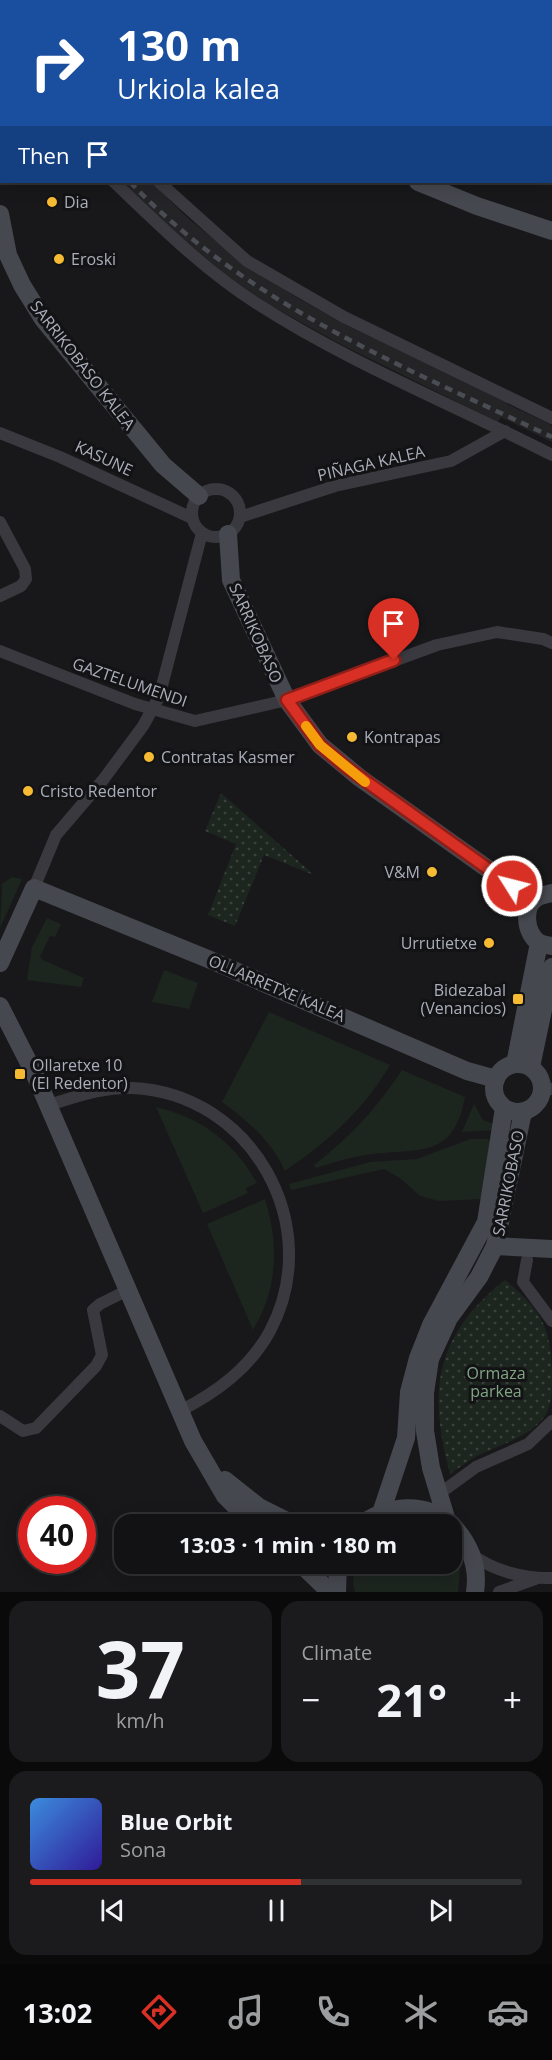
<!DOCTYPE html>
<html lang="en">
<head>
<meta charset="utf-8">
<style>
  body { margin:0; font-family:"Open Sans",sans-serif; background:#1b1b1d; color:#f1f3f6; height:100vh; display:flex; flex-direction:column; font-size:22px; white-space:nowrap }
  * { box-sizing:border-box; margin:0 }
  p { font-size:20px; color:#9c9ea0 }
  .icon { flex:none; width:33px; height:33px; fill:none; stroke:currentColor; stroke-width:2; stroke-linecap:round; stroke-linejoin:round }
  .map { position:relative; height:1592px; overflow:hidden }
  .side { display:flex; flex-direction:column; gap:9px; padding:9px; background:#0a0a0b; flex:1 }
  .side>* { flex:none }
  .hud { position:absolute; left:0px; top:0px; width:552px; height:183px; box-shadow:0 3px 15px #0003,0 0 0 2px #313234; background:#1a4fa0; color:#fff; overflow:hidden }
  .speed { position:absolute; left:18px; top:1496px; display:flex; gap:12px; font-size:30px; font-weight:700; text-align:center }
  .speed>* { display:grid; place-content:center; width:78px; height:78px; border-radius:50%; background:#121214; box-shadow:0 3px 15px #0003,0 0 0 2px #313234; line-height:1 }
  .speed .limit { border:9px solid #d22; background:#fff; color:#111 }
  .pin { position:absolute; display:grid; place-items:center; width:51px; height:51px; color:#fff; margin:-62px -26px; border-radius:50% 50% 50% 0; rotate:-45deg; box-shadow:0 0 6px #0007 }
  .pin .icon { rotate:45deg }
  .me { position:absolute; width:66px; margin:-33px; rotate:306deg; stroke-linejoin:round; filter:drop-shadow(0 0 4px #0008) }
  .turn { display:flex; align-items:center; gap:21px; height:126px; padding:0 18px; font-size:27px }
  .turn .icon { width:78px; height:78px; stroke-width:2.5 }
  .turn b { display:block; font-size:42px; line-height:51px }
  .then { display:flex; align-items:center; height:57px; padding:0 18px; background:#0003; gap:12px; font-size:22px }
  .big { font-size:45px; font-weight:700; line-height:1.1 }
  .side .card { flex:1; display:flex; flex-direction:column; justify-content:center; gap:9px; min-width:0; padding:0 21px; border-radius:18px; background:#1b1b1d }
  .side .dial { align-items:center; gap:0 }
  .dial b { font-size:78px; line-height:1 }
  .song { display:flex; align-items:center; gap:18px }
  .cover { width:72px; height:72px; border-radius:9px; background:linear-gradient(135deg,hsl(210 70% 55%),hsl(250 70% 35%)) }
  .played { height:6px; border-radius:3px; background:linear-gradient(90deg,#d93025 55%,#313234 55%) }
  .keys { display:flex; justify-content:space-around; direction:ltr }
  .heat { display:flex; justify-content:space-between; align-items:center; font-size:33px; direction:ltr }
  .side .tiles { flex:1; display:grid; gap:9px; grid-template-columns:1fr 1fr }
  .card:last-child { grid-column:span 2 }
  .trip { position:absolute; left:114px; top:1514px; width:348px; height:60px; border-radius:18px; background:#121214; box-shadow:0 3px 15px #0003,0 0 0 2px #313234; font-weight:700; line-height:60px; text-align:center }
  .tabs { display:flex; height:96px; justify-content:space-around; align-items:center; background:#070708; color:#9c9ea0 }
  .tabs .icon { width:42px; height:42px }
  .tabs .selected { color:#d93025 }
  .tabs b { font-size:27px; color:#f1f3f6 }
  .map>svg:first-child { display:block }
  .built { fill:#242427 }
  .green { fill:#1d251f }
  .park { fill:url(#park-dots) }
  .lines { fill:none; stroke-linecap:round; stroke-linejoin:round }
  .street { stroke:#39393f; stroke-width:12 }
  .secondary { stroke:#46484f; stroke-width:18 }
  .rail { stroke:#4b4d54; stroke-width:4.5; stroke-dasharray:8 6; stroke-linecap:butt }
  .route-casing { stroke:#8d1f18; stroke-width:15 }
  .route { stroke:#d93025; stroke-width:10 }
  .slow { stroke:#f59e0b; stroke-width:10 }
  .poi-dot { fill:#f7ba33; stroke:#131315; stroke-width:2 }
  .labels { text-anchor:middle; stroke-width:6; stroke-linejoin:round; paint-order:stroke }
  .poi-label { font-size:16px; fill:#aaaeba; stroke:#131315; text-anchor:start }
  .street-label { font-size:16px; fill:#aaaeba; stroke:#131315 }
  .park-label { font-size:16px; fill:#80a583; stroke:#131315 }
</style>
</head>
<body>
<div class="map">
<svg width="552" height="1592" viewBox="0 0 552 1592">
  <defs>
    <pattern id="park-dots" width="8" height="8" patternUnits="userSpaceOnUse" patternTransform="scale(1.5)"><rect width="8" height="8" fill="#1d251f"/><path d="M2 2h.1M6 6h.1" fill="none" stroke="#3b423d" stroke-width="1.8" stroke-linecap="round"/></pattern>
  </defs>
  <rect width="100%" height="100%" fill="#18181a"/>
  <polygon class="built" points="122,182 151,182 189,219 237,258 296,297 350,327 485,390 508,402 507,404 552,425 552,442 501,417 498,422 344,346 275,308 228,277 187,243 138,199"/>
  <g class="green">
    <polygon points="12,877 22,879 0,928 2,884"/>
    <polygon points="47,918 61,924 55,937 50,936 40,957 43,960 84,978 81,987 27,980 32,947"/>
    <polygon points="164,970 198,983 189,1009 152,1002"/>
    <path d="M269,1012L390,1065C363,1111 328,1141 285,1171C272,1142 247,1120 222,1102Z"/>
    <path d="M402,1070L465,1097C453,1162 416,1147 366,1155C349,1157 332,1163 316,1168L314,1165C350,1137 377,1108 402,1070Z"/>
    <polygon points="474,1104 483,1120 494,1124 493,1130 462,1132"/>
    <path d="M156,1107C202,1118 234,1142 257,1183L246,1188L248,1193L203,1213Z"/>
    <polygon points="470,1139 488,1139 492,1143 482,1199 439,1201 420,1196 400,1178 384,1169 291,1190 289,1184 370,1162 417,1159"/>
    <path d="M265,1199C279,1244 278,1289 253,1330L207,1224Z"/>
    <polygon points="452,1548 460,1570 458,1592 355,1592 353,1583 355,1563 452,1563"/>
  </g>
  <g class="park">
    <polygon points="221,793 314,875 264,855 235,926 208,915 236,844 205,831"/>
    <path d="M505,1280C543,1311 552,1330 552,1378C552,1395 552,1408 541,1421C524,1439 499,1445 477,1456C468,1461 459,1468 450,1474C428,1391 434,1336 505,1280Z"/>
  </g>
  <g class="lines">
    <g class="street">
      <polyline points="276,0 278,2"/>
      <polyline points="550,65 552,64"/>
      <polyline points="0,118 2,119"/>
      <path d="M114,182C158,224 204,270 256,303C349,363 454,405 552,455"/>
      <polyline points="159,182 247,261 344,317 552,418"/>
      <polyline points="0,433 60,457 192,518"/>
      <circle cx="216" cy="513" r="24"/>
      <polyline points="240,517 335,486 451,461 505,431"/>
      <polyline points="0,522 25,569 26,579 21,586 0,596"/>
      <polyline points="0,651 135,704 195,721 287,700 437,645 497,632 543,639 552,643"/>
      <polyline points="34,888 56,835 103,780 143,726 159,697 202,533"/>
      <polyline points="543,1089 552,1089"/>
      <path d="M48,1105C76,1097 102,1087 132,1088C252,1093 326,1226 270,1331C250,1368 217,1392 180,1411"/>
      <polyline points="527,1260 523,1282 552,1321"/>
      <polyline points="0,1416 23,1431 36,1428 96,1366 102,1355 93,1310 100,1304 128,1290"/>
      <polyline points="439,1494 476,1467 528,1444 552,1421"/>
      <path d="M472,1555C495,1571 524,1579 552,1578"/>
      <polyline points="499,1592 535,1579"/>
    </g>
    <g class="secondary">
      <polyline points="154,0 156,2"/>
      <polyline points="418,182 477,206 552,231"/>
      <polyline points="0,214 8,255 22,285 43,319 163,465 199,496"/>
      <polyline points="228,534 231,580 287,700 320,745 360,778 533,901"/>
      <path d="M552,893C548,894 542,895 538,897C522,905 525,933 538,942C542,945 548,945 552,946"/>
      <polyline points="0,963 34,888 208,959 467,1071 496,1079"/>
      <polyline points="0,1006 36,1077 193,1441 225,1496 253,1524"/>
      <circle cx="518" cy="1088" r="24"/>
      <polyline points="515,1064 539,943"/>
      <polyline points="531,1067 552,967"/>
      <polyline points="495,1246 552,1249"/>
      <polyline points="225,1480 259,1507 293,1524"/>
      <polyline points="381,1513 406,1438 409,1392 418,1358 431,1325 486,1222 504,1108"/>
      <polyline points="447,1521 431,1468 425,1431 425,1393 430,1359 449,1318 479,1277 495,1246 523,1112"/>
      <path d="M362,1524C388,1505 425,1501 450,1524"/>
      <path d="M452,1525C470,1544 479,1566 475,1592"/>
      <polyline points="300,1563 330,1592"/>
      <polyline points="337,1592 338,1563"/>
    </g>
    <g class="rail">
      <polyline points="2,0 3,2"/>
      <path d="M130,182C247,304 402,366 552,437"/>
    </g>
  </g>
  <g class="lines">
    <g class="route-casing">
      <polyline id="route" points="394,660 287,700 320,745 346,767 512,886"/>
    </g>
    <use href="#route" class="route"/>
    <polyline class="slow" points="306,726 320,745 365,782"/>
  </g>
  <g class="poi-dot">
    <circle cx="52" cy="202" r="6"/>
    <circle cx="59" cy="259" r="6"/>
    <circle cx="352" cy="737" r="6"/>
    <circle cx="149" cy="757" r="6"/>
    <circle cx="28" cy="791" r="6"/>
    <circle cx="432" cy="872" r="6"/>
    <circle cx="489" cy="943" r="6"/>
    <rect x="512" y="993" width="12" height="12" rx="3"/>
    <rect x="14" y="1068" width="12" height="12" rx="3"/>
  </g>
  <g class="labels">
    <g class="poi-label">
      <text x="64" y="208">Dia</text>
      <text x="71" y="265">Eroski</text>
      <text x="364" y="743">Kontrapas</text>
      <text x="161" y="763">Contratas Kasmer</text>
      <text x="40" y="797">Cristo Redentor</text>
      <text x="420" y="878" text-anchor="end">V&amp;M</text>
      <text x="477" y="949" text-anchor="end">Urrutietxe</text>
      <text x="506" y="996" text-anchor="end">Bidezabal<tspan x="506" dy="18">(Venancios)</tspan></text>
      <text x="32" y="1071">Ollaretxe 10<tspan x="32" dy="18">(El Redentor)</tspan></text>
    </g>
    <g class="street-label">
      <text transform="translate(83 365) rotate(52)" y="6">SARRIKOBASO KALEA</text>
      <text transform="translate(104 458) rotate(25)" y="6">KASUNE</text>
      <text transform="translate(371 463) rotate(-13)" y="6">PIÑAGA KALEA</text>
      <text transform="translate(256 633) rotate(66)" y="6">SARRIKOBASO</text>
      <text transform="translate(130 682) rotate(19)" y="6">GAZTELUMENDI</text>
      <text transform="translate(277 988) rotate(23)" y="6">OLLARRETXE KALEA</text>
      <text transform="translate(508 1183) rotate(-79)" y="6">SARRIKOBASO</text>
    </g>
    <g class="park-label">
      <text x="496" y="1379">Ormaza<tspan x="496" dy="18">parkea</tspan></text>
    </g>
  </g>
</svg>
<div class="speed"><div class="limit">40</div></div>
<div class="pin" style="left:394px;top:660px;background:#d93025"><svg class="icon" aria-label="arrive" viewBox="0 0 24 24"><path d="M6 21V4h12l-3 4 3 4H6"/></svg></div>
<svg class="me" style="left:512px;top:886px" viewBox="-20 -20 40 40"><circle r="17" fill="#d93025" stroke="#fff" stroke-width="3"/><path d="M0-11L8 9 0 5-8 9z" fill="#fff"/></svg>
<div class="trip">13:03 · 1 min · 180 m</div>
<div class="hud">
<div class="turn"><svg class="icon" aria-label="right" viewBox="0 0 24 24"><path d="M7 20v-9h11M14 6l5 5-5 5"/></svg><div><b>130 m</b>Urkiola kalea</div></div>
<div class="then">Then<svg class="icon" aria-label="arrive" viewBox="0 0 24 24"><path d="M6 21V4h12l-3 4 3 4H6"/></svg></div>
</div>
</div>
<section class="side">
<div class="tiles">
<div class="card dial"><b>37</b><p>km/h</p></div>
<div class="card"><p>Climate</p>
<div class="heat"><a>−</a><b class="big">21°</b><a>+</a></div>
</div>
<div class="card">
<div class="song"><i class="cover"></i><div><b>Blue Orbit</b><p>Sona</p></div></div>
<div class="played"></div>
<div class="keys"><svg class="icon" aria-label="previous" viewBox="0 0 24 24"><path d="M18 5L8 12l10 7zM5 5v14"/></svg><svg class="icon" aria-label="pause" viewBox="0 0 24 24"><path d="M8 5v14M16 5v14"/></svg><svg class="icon" aria-label="next" viewBox="0 0 24 24"><path d="M6 5l10 7-10 7zM19 5v14"/></svg></div>
</div>
</div>
</section>
<nav class="tabs">
<b>13:02</b>
<svg class="icon selected" aria-label="directions" viewBox="0 0 24 24"><path d="M12 3l9 9-9 9-9-9zM9 14v-3h6M13 9l2 2-2 2"/></svg>
<svg class="icon" aria-label="music" viewBox="0 0 24 24"><path d="M9 18V5l10-2v13"/><circle cx="6" cy="18" r="3"/><circle cx="16" cy="16" r="3"/></svg>
<svg class="icon" aria-label="phone" viewBox="0 0 24 24"><path d="M5 4h4l2 5-3 2q2 4 5 5l2-3 5 2v4C11 20 4 13 5 4z"/></svg>
<svg class="icon" aria-label="climate" viewBox="0 0 24 24"><path d="M12 3v18M4 7l16 10M4 17L20 7"/></svg>
<svg class="icon" aria-label="car" viewBox="0 0 24 24"><path d="M5 17H2v-5l4-1 3-4h7l3 4 3 1v5h-3M9 17h6M6 11h13"/><circle cx="7" cy="17" r="2"/><circle cx="17" cy="17" r="2"/></svg>
</nav>
</body>
</html>
